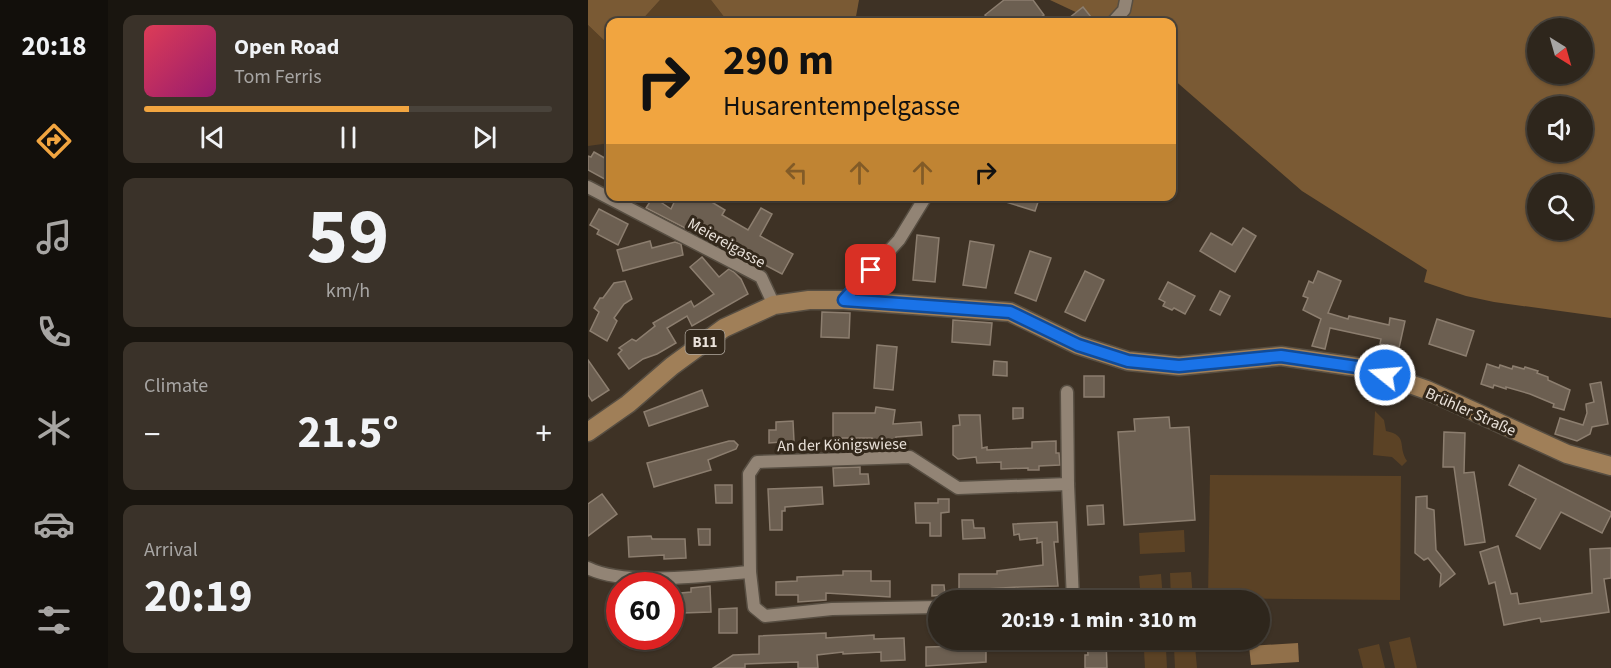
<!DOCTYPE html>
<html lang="en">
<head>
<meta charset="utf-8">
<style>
  body { margin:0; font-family:"Source Sans 3",sans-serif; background:#3a3229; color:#f1f3f6; height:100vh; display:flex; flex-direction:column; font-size:22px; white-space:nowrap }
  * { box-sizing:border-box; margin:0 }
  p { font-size:20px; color:#a7a5a3 }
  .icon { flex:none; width:33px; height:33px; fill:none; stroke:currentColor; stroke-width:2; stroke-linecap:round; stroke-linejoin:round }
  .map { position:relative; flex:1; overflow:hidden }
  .panel { display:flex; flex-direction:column; gap:15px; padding:15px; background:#19150f; width:480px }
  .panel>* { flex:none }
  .top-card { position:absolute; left:18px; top:18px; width:570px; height:183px; border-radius:12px; box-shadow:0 2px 4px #0004,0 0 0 2px #49433b; background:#f1a540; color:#111; overflow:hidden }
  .needle { width:39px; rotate:143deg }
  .tools { position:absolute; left:939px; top:18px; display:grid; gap:12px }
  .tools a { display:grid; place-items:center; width:66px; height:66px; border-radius:50%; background:#2e261c; box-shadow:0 2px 4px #0004,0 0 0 2px #49433b; font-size:30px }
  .speed { position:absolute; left:18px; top:572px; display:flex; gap:12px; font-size:30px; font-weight:700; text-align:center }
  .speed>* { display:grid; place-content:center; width:78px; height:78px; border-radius:50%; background:#2e261c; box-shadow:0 2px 4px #0004,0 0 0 2px #49433b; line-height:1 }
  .speed .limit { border:9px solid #d22; background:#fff; color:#111 }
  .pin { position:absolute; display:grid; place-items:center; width:51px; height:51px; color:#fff; margin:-26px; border-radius:12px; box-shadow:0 3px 9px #0006 }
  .me { position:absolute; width:66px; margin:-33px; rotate:287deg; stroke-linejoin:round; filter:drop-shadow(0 0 4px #0008) }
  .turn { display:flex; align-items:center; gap:21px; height:126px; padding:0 18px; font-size:27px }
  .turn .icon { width:78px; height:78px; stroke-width:2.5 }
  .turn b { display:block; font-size:42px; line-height:51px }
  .lanes { display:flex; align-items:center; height:57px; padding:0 18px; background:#0003; justify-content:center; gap:30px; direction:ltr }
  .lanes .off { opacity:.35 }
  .big { font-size:45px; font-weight:700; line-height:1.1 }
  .panel .tile { flex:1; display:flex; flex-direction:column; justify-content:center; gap:9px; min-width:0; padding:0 21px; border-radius:12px; background:#3a3229 }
  .panel .dial { align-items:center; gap:0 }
  .dial b { font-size:78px; line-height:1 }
  .song { display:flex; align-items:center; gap:18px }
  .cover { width:72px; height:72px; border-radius:9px; background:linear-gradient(135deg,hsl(350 70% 55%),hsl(320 70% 35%)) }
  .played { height:6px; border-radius:3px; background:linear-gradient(90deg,#f1a540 65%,#49433b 65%) }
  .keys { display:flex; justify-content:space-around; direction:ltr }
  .heat { display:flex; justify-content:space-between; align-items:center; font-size:33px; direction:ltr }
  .trip { position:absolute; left:340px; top:590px; width:342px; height:60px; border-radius:30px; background:#2e261c; box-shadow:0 2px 4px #0004,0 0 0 2px #49433b; font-weight:700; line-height:60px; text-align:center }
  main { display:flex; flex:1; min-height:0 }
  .tab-bar { display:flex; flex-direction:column; width:108px; justify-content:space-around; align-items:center; background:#120f0b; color:#a7a5a3 }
  .tab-bar .icon { width:42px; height:42px }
  .tab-bar .current { color:#f1a540 }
  .tab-bar b { font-size:27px; color:#f1f3f6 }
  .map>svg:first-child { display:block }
  .green { fill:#5b4225 }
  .forest { fill:#7a5a34; fill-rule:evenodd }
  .water { fill:#91704a }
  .building { fill:#6c5f51; stroke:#8c7e6f; stroke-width:1.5 }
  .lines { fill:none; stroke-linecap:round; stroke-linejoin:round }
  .minor-casing { stroke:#574e42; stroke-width:15 }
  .primary-casing { stroke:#574e42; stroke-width:21 }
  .minor { stroke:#928475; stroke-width:12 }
  .primary { stroke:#a07f58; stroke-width:18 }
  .route-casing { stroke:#114b97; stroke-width:15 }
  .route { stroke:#1a73e8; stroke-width:10 }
  .labels { text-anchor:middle; stroke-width:6; stroke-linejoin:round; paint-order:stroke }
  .shield { fill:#33281b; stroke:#b2aaa0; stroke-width:1.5 }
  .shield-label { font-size:15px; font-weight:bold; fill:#e9e1d9 }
  .street-label { font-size:16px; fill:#e9e1d9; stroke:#33281b }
</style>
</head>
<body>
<main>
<nav class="tab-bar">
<b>20:18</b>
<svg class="icon current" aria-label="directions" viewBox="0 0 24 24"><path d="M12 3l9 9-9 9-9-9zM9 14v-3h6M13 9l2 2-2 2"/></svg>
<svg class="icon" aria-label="music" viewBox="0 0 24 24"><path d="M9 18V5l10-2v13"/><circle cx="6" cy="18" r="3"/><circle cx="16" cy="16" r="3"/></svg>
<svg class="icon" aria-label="phone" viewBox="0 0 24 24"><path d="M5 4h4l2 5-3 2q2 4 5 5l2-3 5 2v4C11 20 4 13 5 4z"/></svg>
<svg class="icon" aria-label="climate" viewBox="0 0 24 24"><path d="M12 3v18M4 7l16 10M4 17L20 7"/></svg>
<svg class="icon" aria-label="car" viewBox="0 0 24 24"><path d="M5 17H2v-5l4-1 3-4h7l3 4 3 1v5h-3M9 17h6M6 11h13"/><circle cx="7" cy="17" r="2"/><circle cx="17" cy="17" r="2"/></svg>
<svg class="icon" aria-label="filters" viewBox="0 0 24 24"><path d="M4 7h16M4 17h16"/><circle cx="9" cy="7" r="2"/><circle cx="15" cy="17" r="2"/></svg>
</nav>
<section class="panel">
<div class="tile">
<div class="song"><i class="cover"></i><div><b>Open Road</b><p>Tom Ferris</p></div></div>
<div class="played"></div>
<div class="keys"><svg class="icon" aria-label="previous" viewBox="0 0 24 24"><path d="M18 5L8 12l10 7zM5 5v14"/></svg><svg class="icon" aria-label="pause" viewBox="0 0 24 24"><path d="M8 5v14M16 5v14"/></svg><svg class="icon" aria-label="next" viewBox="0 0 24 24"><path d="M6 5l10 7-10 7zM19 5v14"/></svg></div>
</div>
<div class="tile dial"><b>59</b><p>km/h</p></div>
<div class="tile"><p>Climate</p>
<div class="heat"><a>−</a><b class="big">21.5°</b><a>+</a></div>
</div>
<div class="tile"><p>Arrival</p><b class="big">20:19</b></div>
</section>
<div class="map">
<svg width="1023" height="668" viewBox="0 0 1023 668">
  <rect width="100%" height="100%" fill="#3e3225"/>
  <g class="green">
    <polygon points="72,0 123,0 140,22 52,22"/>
    <polygon points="0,25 22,46 22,143 0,146"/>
    <path d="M787,411L796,420L798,431C821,436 809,446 819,461L814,466L804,457L785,455Z"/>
    <polygon points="622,475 813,476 812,600 620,598"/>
    <polygon points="596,530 597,552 552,554 551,533"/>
    <polygon points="603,572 605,600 583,600 582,573"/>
    <polygon points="573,574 575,600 553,600 551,576"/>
    <polygon points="822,637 829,668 807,668 801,642"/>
    <polygon points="791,644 797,668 775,668 770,649"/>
    <polygon points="607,646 609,668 587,668 586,647"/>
    <polygon points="578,649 579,668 557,668 556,650"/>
  </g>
  <g class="forest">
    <polygon points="0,0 72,0 52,22 22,22 22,46 0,25"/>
    <polygon points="123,0 271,0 267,22 140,22"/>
    <path d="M462,0H1023V318L906,302L878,296L836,282L839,270L714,191L584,78V22H509ZM950,28H994V74H950ZM950,106H994V152H950ZM950,184H994V230H950Z"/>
  </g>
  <polygon class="water" points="710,643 711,662 663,665 661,646"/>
  <g class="building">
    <polygon points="416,0 445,0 456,15 453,17 454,22 403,22 397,15"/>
    <polygon points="495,7 507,22 476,22"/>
    <polygon points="6,152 22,161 22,182 0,170 0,156 3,157"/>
    <polygon points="89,196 110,196 122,201 137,210 134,215 160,230 173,208 184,214 172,236 205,254 194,274 160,256 159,258 100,224 97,228 58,208 65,197 83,209"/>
    <polygon points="408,196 452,196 447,211 408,199"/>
    <polygon points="11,209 40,224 30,245 9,234 11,230 2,225"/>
    <polygon points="655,228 668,236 647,272 612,251 623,233 644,245"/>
    <polygon points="329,235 351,238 347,282 325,280"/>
    <polygon points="62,241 64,248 87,242 93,244 95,255 35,271 29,250"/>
    <polygon points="382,241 406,245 398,288 375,285"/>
    <polygon points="442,251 463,258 448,301 427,293"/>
    <polygon points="114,257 131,277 141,269 146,272 153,279 160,294 104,326 99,316 79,328 88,343 69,354 55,359 41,369 30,354 34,350 31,348 44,339 48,341 67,326 65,323 103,301 106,307 126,294 102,267"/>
    <polygon points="497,271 516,280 497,321 477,312"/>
    <polygon points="730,271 753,281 740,313 760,319 761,316 801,325 802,318 817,321 811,348 792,344 793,339 742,328 737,349 724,346 733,319 715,310 720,298 715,296 721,281 725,283"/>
    <polygon points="37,281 44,299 36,304 26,318 29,321 19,341 2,331 11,312 6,308 12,298 15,298 26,283"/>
    <polygon points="580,282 607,296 597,314 586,308 584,310 575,306 577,302 571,299"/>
    <polygon points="632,291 642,296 632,315 622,310"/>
    <polygon points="234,312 262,313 261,338 233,337"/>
    <polygon points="849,319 886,331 878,356 841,344"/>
    <polygon points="365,320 404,323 402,345 364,342"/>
    <polygon points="289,345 309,347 305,390 286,388"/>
    <polygon points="0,360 21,390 4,401 0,395"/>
    <polygon points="406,361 419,362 419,376 405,375"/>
    <polygon points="899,364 911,368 912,365 924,369 925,366 936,369 937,367 950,371 949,373 960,377 960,380 982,390 976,410 965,407 966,404 942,394 918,387 918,389 906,385 905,388 893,384"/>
    <rect x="496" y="376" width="20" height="21"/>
    <polygon points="1013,382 1020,424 1004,427 1002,434 989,441 967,434 972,418 995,425 999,413 998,404 1006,402 1002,384"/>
    <polygon points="114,390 120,406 61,426 56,412"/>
    <polygon points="288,407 307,410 305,424 333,422 334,435 308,437 307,443 284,440 284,438 245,438 245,413 287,413"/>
    <polygon points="425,408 435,408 435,418 425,419"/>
    <polygon points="371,415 392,415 394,448 399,447 399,450 444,448 444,442 468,441 468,453 471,453 472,465 451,466 451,470 440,470 440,468 413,469 413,462 389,463 388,457 370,459 365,455 365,426 372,425"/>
    <polygon points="581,417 582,428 601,427 607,520 536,525 530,432 547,431 546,419"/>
    <polygon points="205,421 206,441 181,443 181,430 188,430 188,422"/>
    <polygon points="856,432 877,433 876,473 886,472 897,542 877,545 866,467 855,467"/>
    <polygon points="141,441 146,441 150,445 148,449 120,460 123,470 66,487 59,463"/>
    <polygon points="931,465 1023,512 1023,515 1014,533 973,512 952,549 928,536 948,499 921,485"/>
    <polygon points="272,467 272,474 280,474 281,484 246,486 245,468"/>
    <polygon points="127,485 144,485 144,503 128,503"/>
    <polygon points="234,487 235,504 197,507 197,511 194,511 194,530 182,530 180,489"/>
    <polygon points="14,494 29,514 0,536 0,504"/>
    <polygon points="839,496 839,508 846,510 848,550 867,574 852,586 853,574 840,558 836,560 827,553 828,497"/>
    <polygon points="350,499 361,499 361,512 353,513 353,536 342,536 342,523 328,523 327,503 350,503"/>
    <polygon points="515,505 516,524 500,525 499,506"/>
    <polygon points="374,520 385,520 386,528 396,528 397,538 375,539"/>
    <polygon points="469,522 470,542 466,542 470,586 432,587 398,589 398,593 371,593 371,574 409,574 409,571 455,565 454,542 449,543 449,538 432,540 431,534 426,535 425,524"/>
    <polygon points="110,529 122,529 122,545 111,545"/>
    <polygon points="63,536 64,539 97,539 98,558 76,559 76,555 41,557 40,537"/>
    <polygon points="910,546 923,594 929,593 931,604 1004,593 1002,549 1023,548 1023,578 1016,579 1021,612 953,622 952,618 916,625 907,582 901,584 892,552"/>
    <polygon points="255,571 283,571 283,581 302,581 302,597 238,593 238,600 210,602 210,595 188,595 188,582 209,581 209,577 255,575"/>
    <polygon points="344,585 356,585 357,595 344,596"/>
    <polygon points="122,586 123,612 94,613 95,618 82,619 82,594 103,592 103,588"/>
    <polygon points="149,608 149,633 131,633 131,609"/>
    <polygon points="238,633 238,638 286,635 286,639 316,638 317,660 293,661 293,652 255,654 255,652 229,655 230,668 210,668 210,662 157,664 157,668 125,668 145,655 171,654 171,636"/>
    <polygon points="499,639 518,639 519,668 497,668 497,655 500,655"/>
    <polygon points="398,641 398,662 338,666 338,647 376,646 376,642"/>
  </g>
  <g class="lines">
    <g class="minor-casing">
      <g id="minor">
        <polyline points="525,22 536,10 538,0"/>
        <polyline points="0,187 173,277 186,305"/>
        <polyline points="256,300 311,240 338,196"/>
        <polyline points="479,392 480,484 485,600"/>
        <path d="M0,568C38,587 119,575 162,572"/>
        <polyline points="351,607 244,609 177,616 166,607 162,572 161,474 169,462 322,457 370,488 480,484"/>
      </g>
    </g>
    <g class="primary-casing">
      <polyline id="primary" points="0,432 40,404 84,366 136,328 186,305 221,300 256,300 422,312 490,345 540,361 591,366 693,356 776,368 839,390 979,454 1023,466"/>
    </g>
    <use href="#minor" class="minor"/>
    <use href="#primary" class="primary"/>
  </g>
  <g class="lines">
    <g class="route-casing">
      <polyline id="route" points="283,270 256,300 422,312 490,345 540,361 591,366 693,356 776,368 797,375"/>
    </g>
    <use href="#route" class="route"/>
  </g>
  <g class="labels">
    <rect class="shield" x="97.5" y="330" width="39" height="24" rx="4.5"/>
    <g class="shield-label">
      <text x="117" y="347">B11</text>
    </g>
    <g class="street-label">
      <text transform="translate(139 242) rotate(29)" y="6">Meiereigasse</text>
      <text transform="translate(883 411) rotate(24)" y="6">Brühler Straße</text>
      <text transform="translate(254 444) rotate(-1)" y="6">An der Königswiese</text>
    </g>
  </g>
</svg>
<div class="tools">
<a><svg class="needle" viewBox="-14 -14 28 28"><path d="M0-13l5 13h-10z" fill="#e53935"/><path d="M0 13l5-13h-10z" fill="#a7a5a3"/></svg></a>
<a><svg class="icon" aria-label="sound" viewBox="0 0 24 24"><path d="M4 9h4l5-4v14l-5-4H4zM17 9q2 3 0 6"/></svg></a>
<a><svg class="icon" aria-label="search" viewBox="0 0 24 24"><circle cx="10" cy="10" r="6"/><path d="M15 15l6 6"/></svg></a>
</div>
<div class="speed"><div class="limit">60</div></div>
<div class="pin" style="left:283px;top:270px;background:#d93025"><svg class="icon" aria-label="arrive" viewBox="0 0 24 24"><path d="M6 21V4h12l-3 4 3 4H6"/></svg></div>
<svg class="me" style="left:797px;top:375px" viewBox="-20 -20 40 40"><circle r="17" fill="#1a73e8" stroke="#fff" stroke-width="3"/><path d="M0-11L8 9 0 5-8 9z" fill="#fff"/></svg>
<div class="trip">20:19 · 1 min · 310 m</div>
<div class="top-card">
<div class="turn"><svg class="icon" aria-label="right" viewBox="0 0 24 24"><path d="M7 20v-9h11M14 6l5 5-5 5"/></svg><div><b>290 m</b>Husarentempelgasse</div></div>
<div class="lanes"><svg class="icon off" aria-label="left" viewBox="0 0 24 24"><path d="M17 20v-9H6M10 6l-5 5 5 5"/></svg><svg class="icon off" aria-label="ahead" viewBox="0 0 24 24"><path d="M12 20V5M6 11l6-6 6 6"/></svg><svg class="icon off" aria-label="ahead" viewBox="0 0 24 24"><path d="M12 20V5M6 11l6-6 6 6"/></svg><svg class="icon" aria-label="right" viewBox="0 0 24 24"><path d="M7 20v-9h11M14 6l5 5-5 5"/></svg></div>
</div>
</div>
</main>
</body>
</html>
